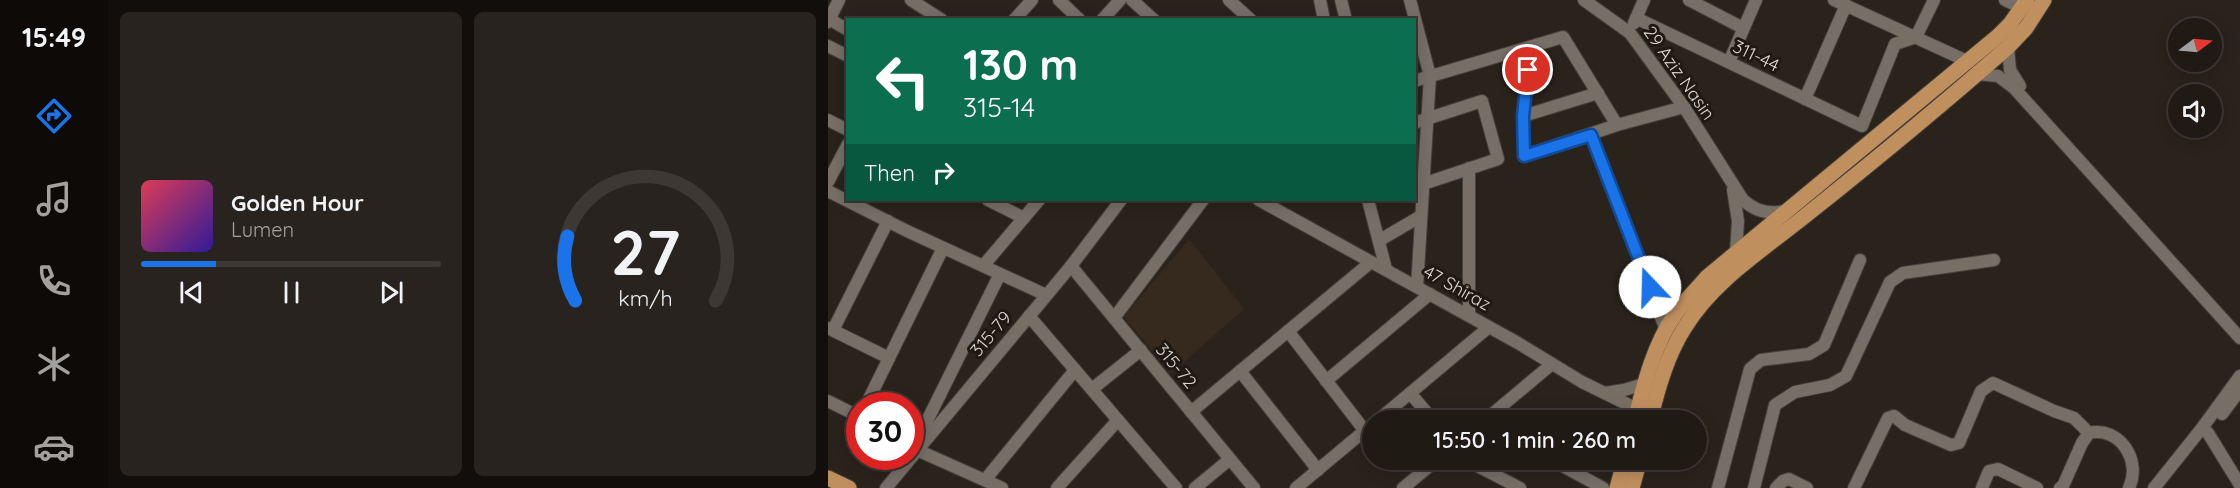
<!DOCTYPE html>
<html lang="en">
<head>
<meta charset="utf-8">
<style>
  body { margin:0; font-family:Quicksand,sans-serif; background:#28231e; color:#f1f3f6; height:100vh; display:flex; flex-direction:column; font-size:22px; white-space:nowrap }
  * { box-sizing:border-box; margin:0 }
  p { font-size:20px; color:#a2a1a0 }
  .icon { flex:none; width:33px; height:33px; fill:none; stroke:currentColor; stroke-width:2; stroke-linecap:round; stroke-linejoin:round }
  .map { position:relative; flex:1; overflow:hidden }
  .panel { display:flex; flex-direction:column; gap:12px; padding:12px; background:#120e0c; width:720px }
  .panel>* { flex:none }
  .banner { position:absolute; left:18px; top:18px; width:570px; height:183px; border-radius:0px; box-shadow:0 3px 15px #0003,0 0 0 2px #3d3834; background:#0b6e4f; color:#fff; overflow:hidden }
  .needle { width:39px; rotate:74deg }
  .tools { position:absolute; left:1340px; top:18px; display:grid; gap:12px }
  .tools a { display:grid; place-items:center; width:54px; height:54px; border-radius:50%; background:#201a15; box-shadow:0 3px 15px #0003,0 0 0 2px #3d3834; font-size:30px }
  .speed { position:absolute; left:18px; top:392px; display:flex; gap:12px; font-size:30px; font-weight:700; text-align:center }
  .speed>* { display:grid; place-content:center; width:78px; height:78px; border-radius:50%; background:#201a15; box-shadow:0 3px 15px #0003,0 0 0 2px #3d3834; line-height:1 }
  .speed .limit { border:9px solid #d22; background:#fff; color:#111 }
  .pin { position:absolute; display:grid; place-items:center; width:51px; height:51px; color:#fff; margin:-26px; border:3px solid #fff; border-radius:50%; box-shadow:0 2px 6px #0007 }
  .me { position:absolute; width:66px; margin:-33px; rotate:339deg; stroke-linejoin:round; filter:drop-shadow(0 0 4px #0008) }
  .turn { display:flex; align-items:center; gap:21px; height:126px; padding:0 18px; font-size:27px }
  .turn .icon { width:78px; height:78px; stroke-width:2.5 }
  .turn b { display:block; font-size:42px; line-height:51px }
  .then { display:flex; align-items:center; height:57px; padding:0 18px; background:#0003; gap:12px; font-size:22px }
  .panel .card { flex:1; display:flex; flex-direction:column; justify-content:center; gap:9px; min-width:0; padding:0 21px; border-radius:9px; background:#28231e }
  .panel .dial { align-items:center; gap:0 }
  .dial svg { height:156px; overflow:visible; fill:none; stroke:#3d3834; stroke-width:7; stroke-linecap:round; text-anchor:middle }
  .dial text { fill:#f1f3f6; stroke:none }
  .song { display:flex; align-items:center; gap:18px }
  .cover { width:72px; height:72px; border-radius:9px; background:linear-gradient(135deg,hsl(350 70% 55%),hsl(250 70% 35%)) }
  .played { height:6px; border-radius:3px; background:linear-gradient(90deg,#1a73e8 25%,#3d3834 25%) }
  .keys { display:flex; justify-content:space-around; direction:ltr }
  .panel .tiles { flex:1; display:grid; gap:12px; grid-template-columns:repeat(2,1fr) }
  .trip { position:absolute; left:534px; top:410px; width:345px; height:60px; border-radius:30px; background:#201a15; box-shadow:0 3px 15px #0003,0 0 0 2px #3d3834; font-weight:600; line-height:60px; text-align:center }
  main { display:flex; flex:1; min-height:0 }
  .dock { display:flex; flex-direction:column; width:108px; justify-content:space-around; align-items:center; background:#0d0a08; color:#a2a1a0 }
  .dock .icon { width:42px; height:42px }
  .dock .selected { color:#1a73e8 }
  .dock b { font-size:27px; color:#f1f3f6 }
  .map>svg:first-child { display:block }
  .built { fill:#362a1e }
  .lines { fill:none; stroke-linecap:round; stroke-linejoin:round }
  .minor-casing { stroke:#46403b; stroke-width:14 }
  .major-casing { stroke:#46403b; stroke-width:17 }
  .minor { stroke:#776e66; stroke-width:12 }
  .major { stroke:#c08f5e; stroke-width:15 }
  .route-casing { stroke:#114b97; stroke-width:15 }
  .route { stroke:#1a73e8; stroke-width:10 }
  .labels { text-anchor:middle; stroke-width:6; stroke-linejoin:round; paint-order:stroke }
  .street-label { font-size:18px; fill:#dad5d0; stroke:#201912 }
</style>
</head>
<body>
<main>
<nav class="dock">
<b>15:49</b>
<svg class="icon selected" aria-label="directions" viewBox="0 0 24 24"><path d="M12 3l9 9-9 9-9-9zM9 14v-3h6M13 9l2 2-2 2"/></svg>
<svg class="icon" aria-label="music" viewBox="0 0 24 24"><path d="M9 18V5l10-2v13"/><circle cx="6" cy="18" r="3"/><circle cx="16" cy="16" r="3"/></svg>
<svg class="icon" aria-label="phone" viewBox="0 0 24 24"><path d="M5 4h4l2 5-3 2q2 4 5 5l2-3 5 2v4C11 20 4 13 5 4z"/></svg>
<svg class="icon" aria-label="climate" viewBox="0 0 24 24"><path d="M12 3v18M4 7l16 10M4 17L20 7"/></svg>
<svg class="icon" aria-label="car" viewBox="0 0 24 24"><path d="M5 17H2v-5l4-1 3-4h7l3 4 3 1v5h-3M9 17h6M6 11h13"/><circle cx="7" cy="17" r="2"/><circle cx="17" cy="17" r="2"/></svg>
</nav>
<section class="panel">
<div class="tiles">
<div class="card">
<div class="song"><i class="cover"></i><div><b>Golden Hour</b><p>Lumen</p></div></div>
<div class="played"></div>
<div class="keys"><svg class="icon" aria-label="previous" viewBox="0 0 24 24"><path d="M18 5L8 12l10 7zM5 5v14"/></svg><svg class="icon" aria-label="pause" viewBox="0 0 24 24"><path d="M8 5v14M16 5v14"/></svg><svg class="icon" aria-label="next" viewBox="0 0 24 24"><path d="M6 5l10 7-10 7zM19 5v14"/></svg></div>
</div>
<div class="card dial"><svg viewBox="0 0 100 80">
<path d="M14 69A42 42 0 1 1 86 69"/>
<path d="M14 69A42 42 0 0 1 10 36" stroke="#1a73e8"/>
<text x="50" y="56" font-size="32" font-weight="700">27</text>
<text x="50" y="72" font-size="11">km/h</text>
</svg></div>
</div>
</section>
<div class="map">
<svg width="1412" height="488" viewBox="0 0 1412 488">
  <rect width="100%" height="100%" fill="#2a231c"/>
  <polygon class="built" points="361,239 416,309 343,373 296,317"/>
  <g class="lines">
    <g class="minor-casing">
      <g id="minor">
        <polyline points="83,0 114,20"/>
        <polyline points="231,0 252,20"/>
        <polyline points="304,0 326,20"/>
        <polyline points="401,0 423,20"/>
        <polyline points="492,0 496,20"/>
        <polyline points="513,0 518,20"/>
        <polyline points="582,0 602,76 589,287"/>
        <path d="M756,0L802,33L856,107L915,200C928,212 943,215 960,210"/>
        <polyline points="861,0 915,28"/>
        <polyline points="1006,0 1141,62"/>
        <polyline points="1177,0 1194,8"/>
        <polyline points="808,18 1034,126 1067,44 1088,37 1106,0"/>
        <polyline points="1,19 20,30"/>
        <polyline points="186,20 204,0"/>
        <polyline points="274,20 292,0"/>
        <polyline points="0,22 11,0"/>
        <polyline points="806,23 816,0"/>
        <polyline points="0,46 20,56"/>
        <polyline points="703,47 695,116 696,156 789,125 856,107"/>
        <polyline points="1180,47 1182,70 1192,86"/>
        <polyline points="901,62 928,0"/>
        <polyline points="1149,74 1170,76 1186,88 1412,338"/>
        <polyline points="586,81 735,37 789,125"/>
        <polyline points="977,99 1018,5"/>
        <polyline points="695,116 770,93"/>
        <polyline points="0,120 20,130"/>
        <polyline points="586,123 654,101 670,159 595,184"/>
        <polyline points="763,135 838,330"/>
        <polyline points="0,182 20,144"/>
        <polyline points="905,190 910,221 908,252"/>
        <polyline points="0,191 79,231 218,295"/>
        <polyline points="160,200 196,218"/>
        <polyline points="431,200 690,343 754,382 809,409"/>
        <polyline points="540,200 558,269"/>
        <polyline points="552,240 593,216"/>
        <polyline points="155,266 211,200"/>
        <polyline points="243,266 426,488"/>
        <polyline points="641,315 641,168"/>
        <polyline points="201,316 348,488"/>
        <polyline points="286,318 375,200"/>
        <polyline points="0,328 61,358"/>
        <polyline points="5,330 60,221"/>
        <polyline points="460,331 537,431"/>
        <polyline points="412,371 490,470"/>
        <polyline points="498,381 602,294"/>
        <polyline points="264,389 313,350"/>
        <polyline points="582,393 605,420"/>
        <polyline points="777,393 796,390 816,384"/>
        <polyline points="0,401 32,417"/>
        <polyline points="38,405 115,248"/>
        <polyline points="363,412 543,262"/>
        <polyline points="1394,414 1412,390"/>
        <polyline points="550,420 661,327"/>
        <polyline points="657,420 724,364"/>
        <polyline points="1374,428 1380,433 1412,485"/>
        <polyline points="88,443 172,274"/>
        <polyline points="89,450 174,488"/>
        <polyline points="636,459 692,488"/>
        <polyline points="722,459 775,488"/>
        <polyline points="157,480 247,370"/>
        <polyline points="58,488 243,266 293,200"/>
        <polyline points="229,488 290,420"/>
        <polyline points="367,488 402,459"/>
        <polyline points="468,488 541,427"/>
        <polyline points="575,488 610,459"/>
        <polyline points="890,488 922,369 933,360 981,354 996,345 1032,260"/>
        <polyline points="926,488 947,405 967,392 1002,385 1018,376 1062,282 1075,273 1166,260"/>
        <polyline points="948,488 955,481 961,479 979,488"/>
        <polyline points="1026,488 1060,418 1066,416 1077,425 1123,445 1131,443 1153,391 1165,383 1226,411 1246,418 1261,433"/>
        <polyline points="1154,488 1161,471 1170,469 1209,488"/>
        <path d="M1232,488L1235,486L1254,443L1261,433C1292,426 1314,461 1301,488"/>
        <polyline points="1326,488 1374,428 1412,376"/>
      </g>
    </g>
    <g class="major-casing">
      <g id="major">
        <path d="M807,420C816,385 825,347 846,316C855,302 868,290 879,277L1170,36L1182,24L1199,0"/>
        <path d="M822,420C830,388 839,355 857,327C885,281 936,249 977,216C1046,161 1114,105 1180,47L1198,28L1216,0"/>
        <polyline points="0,478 21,488"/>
        <polyline points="789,488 797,459"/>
        <polyline points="804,488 812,459"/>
      </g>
    </g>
    <use href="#minor" class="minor"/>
    <use href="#major" class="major"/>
  </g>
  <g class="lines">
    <g class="route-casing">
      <polyline id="route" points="700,70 695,116 696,156 763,135 822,287"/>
    </g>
    <use href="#route" class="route"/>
  </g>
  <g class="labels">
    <g class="street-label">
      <text transform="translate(928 56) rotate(26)" y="6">311-44</text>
      <text transform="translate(851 73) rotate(55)" y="6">29 Aziz Nasin</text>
      <text transform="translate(629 288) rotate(29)" y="6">47 Shiraz</text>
      <text transform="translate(163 334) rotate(-50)" y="6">315-79</text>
      <text transform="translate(348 366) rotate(50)" y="6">315-72</text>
    </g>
  </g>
</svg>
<div class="tools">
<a><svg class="needle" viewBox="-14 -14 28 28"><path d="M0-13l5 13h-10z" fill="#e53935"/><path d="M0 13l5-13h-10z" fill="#a2a1a0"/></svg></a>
<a><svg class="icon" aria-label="sound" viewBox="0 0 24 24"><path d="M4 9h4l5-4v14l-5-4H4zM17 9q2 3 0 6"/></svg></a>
</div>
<div class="speed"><div class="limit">30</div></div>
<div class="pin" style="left:700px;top:70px;background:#d93025"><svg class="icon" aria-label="arrive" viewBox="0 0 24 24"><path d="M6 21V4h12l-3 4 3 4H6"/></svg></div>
<svg class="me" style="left:822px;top:287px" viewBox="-20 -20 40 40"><circle r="19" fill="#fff"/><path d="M0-13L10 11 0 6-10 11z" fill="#1a73e8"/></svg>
<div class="trip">15:50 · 1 min · 260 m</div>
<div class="banner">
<div class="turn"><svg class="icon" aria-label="left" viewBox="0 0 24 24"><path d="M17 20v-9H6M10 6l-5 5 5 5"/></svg><div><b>130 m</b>315-14</div></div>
<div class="then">Then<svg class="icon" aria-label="right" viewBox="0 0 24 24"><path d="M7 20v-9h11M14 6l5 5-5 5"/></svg></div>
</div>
</div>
</main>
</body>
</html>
